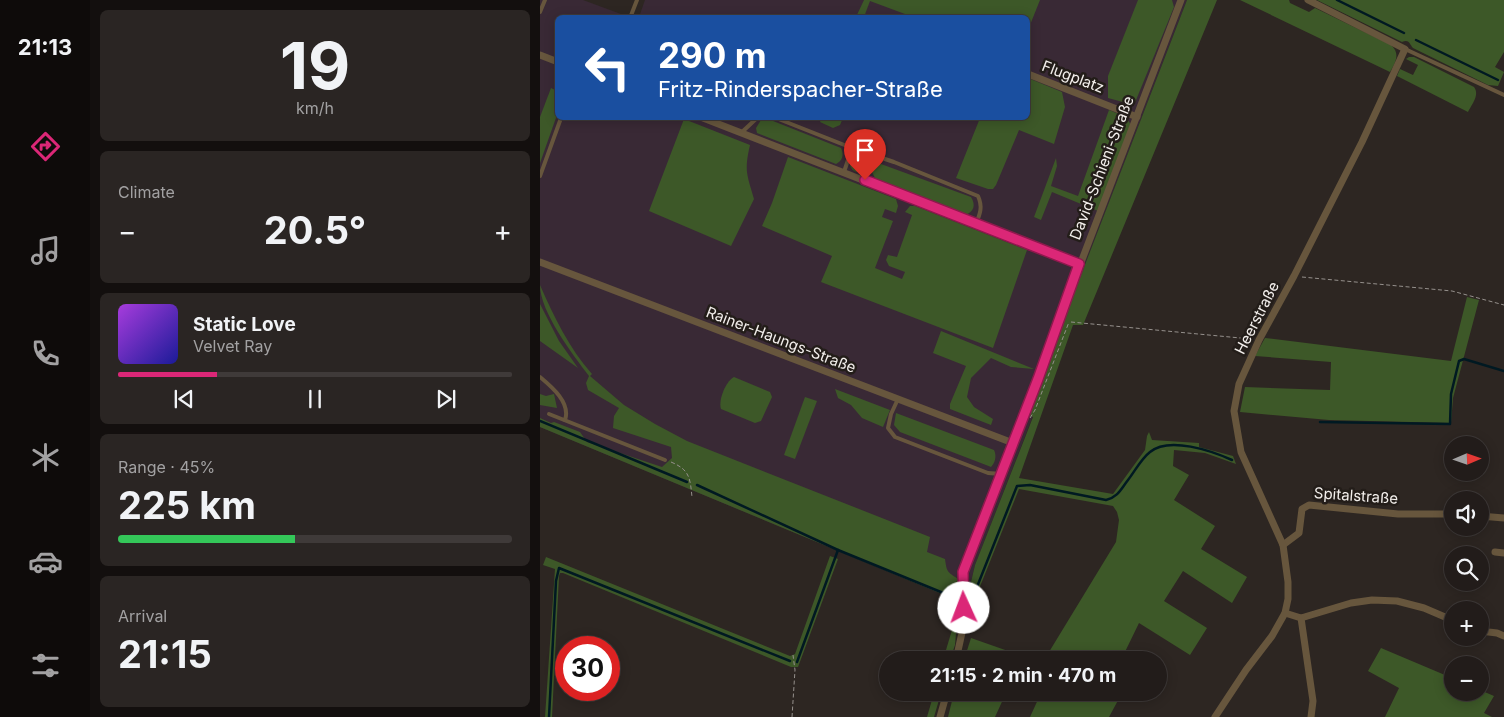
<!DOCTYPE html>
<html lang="en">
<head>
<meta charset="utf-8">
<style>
  body { margin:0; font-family:Inter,sans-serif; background:#2a2523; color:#f1f3f6; height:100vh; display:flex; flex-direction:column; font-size:19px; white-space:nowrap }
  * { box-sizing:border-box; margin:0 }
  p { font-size:16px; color:#a2a1a2 }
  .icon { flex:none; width:28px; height:28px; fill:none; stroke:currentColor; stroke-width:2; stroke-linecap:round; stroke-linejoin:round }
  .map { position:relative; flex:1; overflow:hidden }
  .side { display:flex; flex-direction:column; gap:10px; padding:10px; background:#130f0e; width:450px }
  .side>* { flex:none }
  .top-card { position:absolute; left:15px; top:15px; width:475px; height:105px; border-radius:8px; box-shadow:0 2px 12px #0003,0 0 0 1px #3f3a39; background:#1a4fa0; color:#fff; overflow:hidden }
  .needle { width:32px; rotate:88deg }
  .controls { position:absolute; left:904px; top:436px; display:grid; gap:10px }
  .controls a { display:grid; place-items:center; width:45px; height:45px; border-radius:50%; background:#221c1a; box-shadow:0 2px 12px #0003,0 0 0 1px #3f3a39; font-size:25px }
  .speed { position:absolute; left:15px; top:636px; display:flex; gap:10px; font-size:25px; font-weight:700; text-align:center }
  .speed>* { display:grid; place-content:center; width:65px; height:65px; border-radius:50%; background:#221c1a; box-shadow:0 2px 12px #0003,0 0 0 1px #3f3a39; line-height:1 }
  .speed .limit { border:8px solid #d22; background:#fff; color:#111 }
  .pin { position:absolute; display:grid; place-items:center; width:42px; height:42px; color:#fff; margin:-51px -21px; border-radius:50% 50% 50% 0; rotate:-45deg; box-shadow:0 0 5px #0007 }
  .pin .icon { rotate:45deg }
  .me { position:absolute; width:55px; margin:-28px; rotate:358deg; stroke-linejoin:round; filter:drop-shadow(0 0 4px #0008) }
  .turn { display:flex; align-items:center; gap:18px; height:105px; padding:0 20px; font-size:22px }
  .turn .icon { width:65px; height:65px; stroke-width:2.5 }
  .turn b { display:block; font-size:35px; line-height:42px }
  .big { font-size:38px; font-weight:700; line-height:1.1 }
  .side .widget { flex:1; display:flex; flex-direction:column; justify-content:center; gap:8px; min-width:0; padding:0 18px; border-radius:8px; background:#2a2523 }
  .side .dial { align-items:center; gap:0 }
  .dial b { font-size:65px; line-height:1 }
  .song { display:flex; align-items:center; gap:15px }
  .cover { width:60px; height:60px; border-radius:8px; background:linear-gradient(135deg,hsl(280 70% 55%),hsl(240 70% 35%)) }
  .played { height:5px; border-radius:2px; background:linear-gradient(90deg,#db2777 25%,#3f3a39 25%) }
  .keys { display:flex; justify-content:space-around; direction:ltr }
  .heat { display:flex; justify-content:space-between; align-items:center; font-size:28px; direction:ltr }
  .charge { height:8px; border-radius:4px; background:linear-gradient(90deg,#34c759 45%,#3f3a39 0) }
  .trip { position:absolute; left:339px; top:651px; width:288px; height:50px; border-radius:25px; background:#221c1a; box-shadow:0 2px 12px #0003,0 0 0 1px #3f3a39; font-weight:700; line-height:50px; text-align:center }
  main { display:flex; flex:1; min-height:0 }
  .tabs { display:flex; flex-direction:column; width:90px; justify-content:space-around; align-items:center; background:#0e0b0a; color:#a2a1a2 }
  .tabs .icon { width:35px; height:35px }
  .tabs .selected { color:#db2777 }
  .tabs b { font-size:22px; color:#f1f3f6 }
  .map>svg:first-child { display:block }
  .industrial { fill:#392935 }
  .green { fill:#3d5828 }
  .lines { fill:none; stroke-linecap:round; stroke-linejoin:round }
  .stream { stroke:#001922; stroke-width:2.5 }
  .path { stroke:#95908c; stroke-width:1; stroke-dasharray:4 2.5; stroke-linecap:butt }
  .service { stroke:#67563d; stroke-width:4 }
  .minor { stroke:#67563d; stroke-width:7 }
  .route-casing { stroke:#8e194d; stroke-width:12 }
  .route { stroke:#db2777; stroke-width:9 }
  .labels { text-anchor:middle; stroke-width:5; stroke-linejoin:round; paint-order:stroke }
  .street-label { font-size:15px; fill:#f3efec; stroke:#231d19 }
</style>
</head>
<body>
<main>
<nav class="tabs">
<b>21:13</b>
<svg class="icon selected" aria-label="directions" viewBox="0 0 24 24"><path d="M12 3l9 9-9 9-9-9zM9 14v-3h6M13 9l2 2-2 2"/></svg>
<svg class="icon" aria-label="music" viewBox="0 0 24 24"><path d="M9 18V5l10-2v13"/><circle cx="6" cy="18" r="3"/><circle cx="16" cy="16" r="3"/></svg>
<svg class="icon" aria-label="phone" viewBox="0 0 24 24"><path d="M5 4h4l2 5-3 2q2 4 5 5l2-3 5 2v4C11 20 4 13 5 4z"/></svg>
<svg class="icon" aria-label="climate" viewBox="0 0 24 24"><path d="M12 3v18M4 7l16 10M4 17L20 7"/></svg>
<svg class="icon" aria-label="car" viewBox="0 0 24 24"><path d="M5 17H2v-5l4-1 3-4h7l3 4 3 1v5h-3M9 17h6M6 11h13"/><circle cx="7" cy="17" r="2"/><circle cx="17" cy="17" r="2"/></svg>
<svg class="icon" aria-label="filters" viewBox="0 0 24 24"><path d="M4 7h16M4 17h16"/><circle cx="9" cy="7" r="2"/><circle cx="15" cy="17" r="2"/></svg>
</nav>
<section class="side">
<div class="widget dial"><b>19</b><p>km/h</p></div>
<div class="widget"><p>Climate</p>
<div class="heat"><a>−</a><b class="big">20.5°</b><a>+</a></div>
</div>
<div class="widget">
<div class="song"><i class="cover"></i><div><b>Static Love</b><p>Velvet Ray</p></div></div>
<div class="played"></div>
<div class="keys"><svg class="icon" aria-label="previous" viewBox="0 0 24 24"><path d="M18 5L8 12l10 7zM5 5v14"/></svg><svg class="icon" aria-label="pause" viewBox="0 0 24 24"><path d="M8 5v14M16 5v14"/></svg><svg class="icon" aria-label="next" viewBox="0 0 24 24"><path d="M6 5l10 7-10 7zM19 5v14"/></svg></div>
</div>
<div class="widget"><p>Range · 45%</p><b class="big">225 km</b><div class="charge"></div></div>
<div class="widget"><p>Arrival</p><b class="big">21:15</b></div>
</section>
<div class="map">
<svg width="964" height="717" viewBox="0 0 964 717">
  <rect width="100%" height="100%" fill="#2d2622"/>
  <polygon class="industrial" points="0,0 43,0 89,17 18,18 18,118 488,118 488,18 99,17 105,0 647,0 487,415 493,416 435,565 431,582 431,602 419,601 0,427"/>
  <g class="green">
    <polygon points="324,0 500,0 488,30 488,18 373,17 330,1 324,17 316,17"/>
    <polygon points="598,0 632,0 634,7 594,105 568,98 568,76"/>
    <polygon points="647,0 677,0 543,325 533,325 479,478 573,494 605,450 607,436 609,432 612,440 659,443 659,447 693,456 696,464 665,453 634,450 633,466 649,475 634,500 675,526 661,549 707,577 692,603 643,571 624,601 667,628 650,655 599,623 582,658 584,660 503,660 509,652 576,542 579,520 577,512 573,506 479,489 431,609 431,582 435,565 493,417 487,415"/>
    <path d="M700,0H749L750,3L769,12L775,8L851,45C861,54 855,63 850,72Z"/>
    <path d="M777,0H964V52L955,67L964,72L958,86L948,85L873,48C869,43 869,39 862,42Z"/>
    <path d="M869,57H874L934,87C940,95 932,104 928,112L857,76L860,69L873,75L878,65L866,59Z"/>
    <polygon points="488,78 522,92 525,107 514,144 479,130 456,185 453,189 448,189 416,178 440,118 488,118"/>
    <polygon points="11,88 17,91 17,115 0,163 0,117"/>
    <polygon points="569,110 586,117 591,125 558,211 512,192 501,220 494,217 516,158 517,166 511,186 538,196"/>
    <polygon points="282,118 303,118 300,125 293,128 280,122"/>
    <path d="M144,119L210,145C204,171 207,174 214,199L191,246L109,211Z"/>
    <path d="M228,119L301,148C304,154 303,161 296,164L217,133L216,128L221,120Z"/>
    <circle cx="318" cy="164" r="8"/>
    <polygon points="248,157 356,199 358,206 356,213 345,209 342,217 353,221 335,268 362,279 365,272 349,266 346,260 348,255 357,257 372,215 365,212 370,206 375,206 487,250 453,348 281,282 292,256 222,226 232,203"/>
    <path d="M341,164L431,197C436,205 434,212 425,215L336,180L332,172L337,165Z"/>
    <path d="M0,285C14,317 29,348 52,374L50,376L84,405L115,424L147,441L390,537L387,552L405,559C407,573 407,571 418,579L419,601L0,427V418L11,423L14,422L40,432L47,442L122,467L132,458L131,447L73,428L74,416L79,408L48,390L46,383L49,376C33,355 0,312 0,285Z"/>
    <polygon points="927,297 939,300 913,398 911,423 789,420 700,412 705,387 790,390 791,362 715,356 725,338 911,361"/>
    <polygon points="0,304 19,341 38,368 0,341"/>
    <polygon points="401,331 494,369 471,367 451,358 431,378 427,397 434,407 453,419 451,425 410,409 410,404 426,366 393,353"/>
    <path d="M194,377L230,392L232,397L221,421L215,423L181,409C178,400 186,381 194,377Z"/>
    <polygon points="295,389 350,410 343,427 322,418 311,405 298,398"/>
    <polygon points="0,394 6,396 14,394 17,408 0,405"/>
    <polygon points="265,397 277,401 255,459 244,455"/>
    <path d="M356,413L454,450C457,456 455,463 451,467L446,465L360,432L354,425Z"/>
    <polygon points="290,556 298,559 258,667 251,667 23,573 20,573 19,576 12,717 5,717 15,569 3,565 6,557 250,656 255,654"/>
    <polygon points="418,610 415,645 410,660 403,660"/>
    <polygon points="431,638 482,656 480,660 424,660"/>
    <polygon points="841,648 912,678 912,692 940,692 940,690 954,696 944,713 952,717 845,717 859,688 828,671"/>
    <polygon points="394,693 401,693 394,717 387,717"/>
    <polygon points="414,693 414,692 466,693 455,717 408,717"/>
    <polygon points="501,693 501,692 582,693 569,717 490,717"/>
  </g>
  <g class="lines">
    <g class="stream">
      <polyline points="797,0 864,33"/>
      <polyline points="876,40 958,80"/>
      <polyline points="0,421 147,482"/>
      <polyline points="780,422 910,424 911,394 919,361 924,359 964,371"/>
      <polyline points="157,485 298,550"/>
      <path d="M431,602L477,486L490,485L566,500C578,497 581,489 588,480C595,471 601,459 610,452C629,436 672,451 692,460"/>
      <polyline points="257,662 298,550 418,599"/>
      <polyline points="9,717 16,581 19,568 250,661"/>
    </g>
    <g class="path">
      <polyline points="762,277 912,291 964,305"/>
      <polyline points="531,322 711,339"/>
      <polyline points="490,418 495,410 529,322"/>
      <path d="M131,462C150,470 150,478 152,497"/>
      <polyline points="252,717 255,670 253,655"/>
    </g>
    <g class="service">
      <polyline points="0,12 5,0"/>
      <polyline points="90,18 97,0"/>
      <polyline points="865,49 964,95"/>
      <polyline points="236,118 312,148"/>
      <polyline points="202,132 217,118"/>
      <path d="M304,172L312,148L354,162L438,196C443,207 440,214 436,224"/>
      <polyline points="0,176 21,118"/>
      <polyline points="325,180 334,156"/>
      <path d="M0,377C12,387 31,403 25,420"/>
      <polyline points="358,399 351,414 348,428 355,437 448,473 461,474"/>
      <polyline points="9,414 125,460"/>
    </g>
    <g class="minor">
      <polyline points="0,55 18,62"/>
      <polyline points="488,74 597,117"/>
      <polyline points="163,118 539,264"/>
      <polyline points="0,262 473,443"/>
      <polyline points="940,516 964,518"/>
      <polyline points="743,545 759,533 762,509 769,505 858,514 912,514"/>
      <polyline points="955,552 964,553"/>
      <polyline points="745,613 761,618 811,603 832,600 857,601 884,608 912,620"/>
      <polyline points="761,618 773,701 771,717"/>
      <polyline points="940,631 957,633 964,636"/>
      <polyline points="416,660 423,628 423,572 641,0"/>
      <polyline points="400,717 407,692"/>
      <polyline points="675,717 706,670 732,636 745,613 748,599 748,582 743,545 701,452 694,411 699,384 719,340 754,276 822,142 865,49 768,0"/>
    </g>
  </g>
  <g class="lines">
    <g class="route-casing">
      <polyline id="route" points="325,180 539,264 498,379 423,572 424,608"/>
    </g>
    <use href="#route" class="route"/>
  </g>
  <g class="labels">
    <g class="street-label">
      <text transform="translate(533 77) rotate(21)" y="5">Flugplatz</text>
      <text transform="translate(562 168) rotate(-69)" y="5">David-Schieni-Straße</text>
      <text transform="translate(717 318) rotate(-63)" y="5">Heerstraße</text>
      <text transform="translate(241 340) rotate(21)" y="5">Rainer-Haungs-Straße</text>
      <text transform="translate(816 496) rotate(4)" y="5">Spitalstraße</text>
    </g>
  </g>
</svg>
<div class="controls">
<a><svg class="needle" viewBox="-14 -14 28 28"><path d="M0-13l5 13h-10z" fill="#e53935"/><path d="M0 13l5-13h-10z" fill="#a2a1a2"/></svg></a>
<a><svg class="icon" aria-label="sound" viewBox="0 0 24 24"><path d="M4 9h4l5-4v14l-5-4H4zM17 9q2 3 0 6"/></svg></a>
<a><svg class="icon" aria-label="search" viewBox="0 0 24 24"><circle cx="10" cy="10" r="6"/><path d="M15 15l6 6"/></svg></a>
<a>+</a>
<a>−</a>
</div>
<div class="speed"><div class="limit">30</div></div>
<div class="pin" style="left:325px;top:180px;background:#d93025"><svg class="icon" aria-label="arrive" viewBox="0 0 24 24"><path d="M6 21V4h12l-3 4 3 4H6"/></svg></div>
<svg class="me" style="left:424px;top:608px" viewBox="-20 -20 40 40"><circle r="19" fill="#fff"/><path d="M0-13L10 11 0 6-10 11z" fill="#db2777"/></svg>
<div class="trip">21:15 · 2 min · 470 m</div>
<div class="top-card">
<div class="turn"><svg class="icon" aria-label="left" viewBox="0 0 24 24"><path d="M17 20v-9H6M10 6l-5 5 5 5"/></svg><div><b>290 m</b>Fritz-Rinderspacher-Straße</div></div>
</div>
</div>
</main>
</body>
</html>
